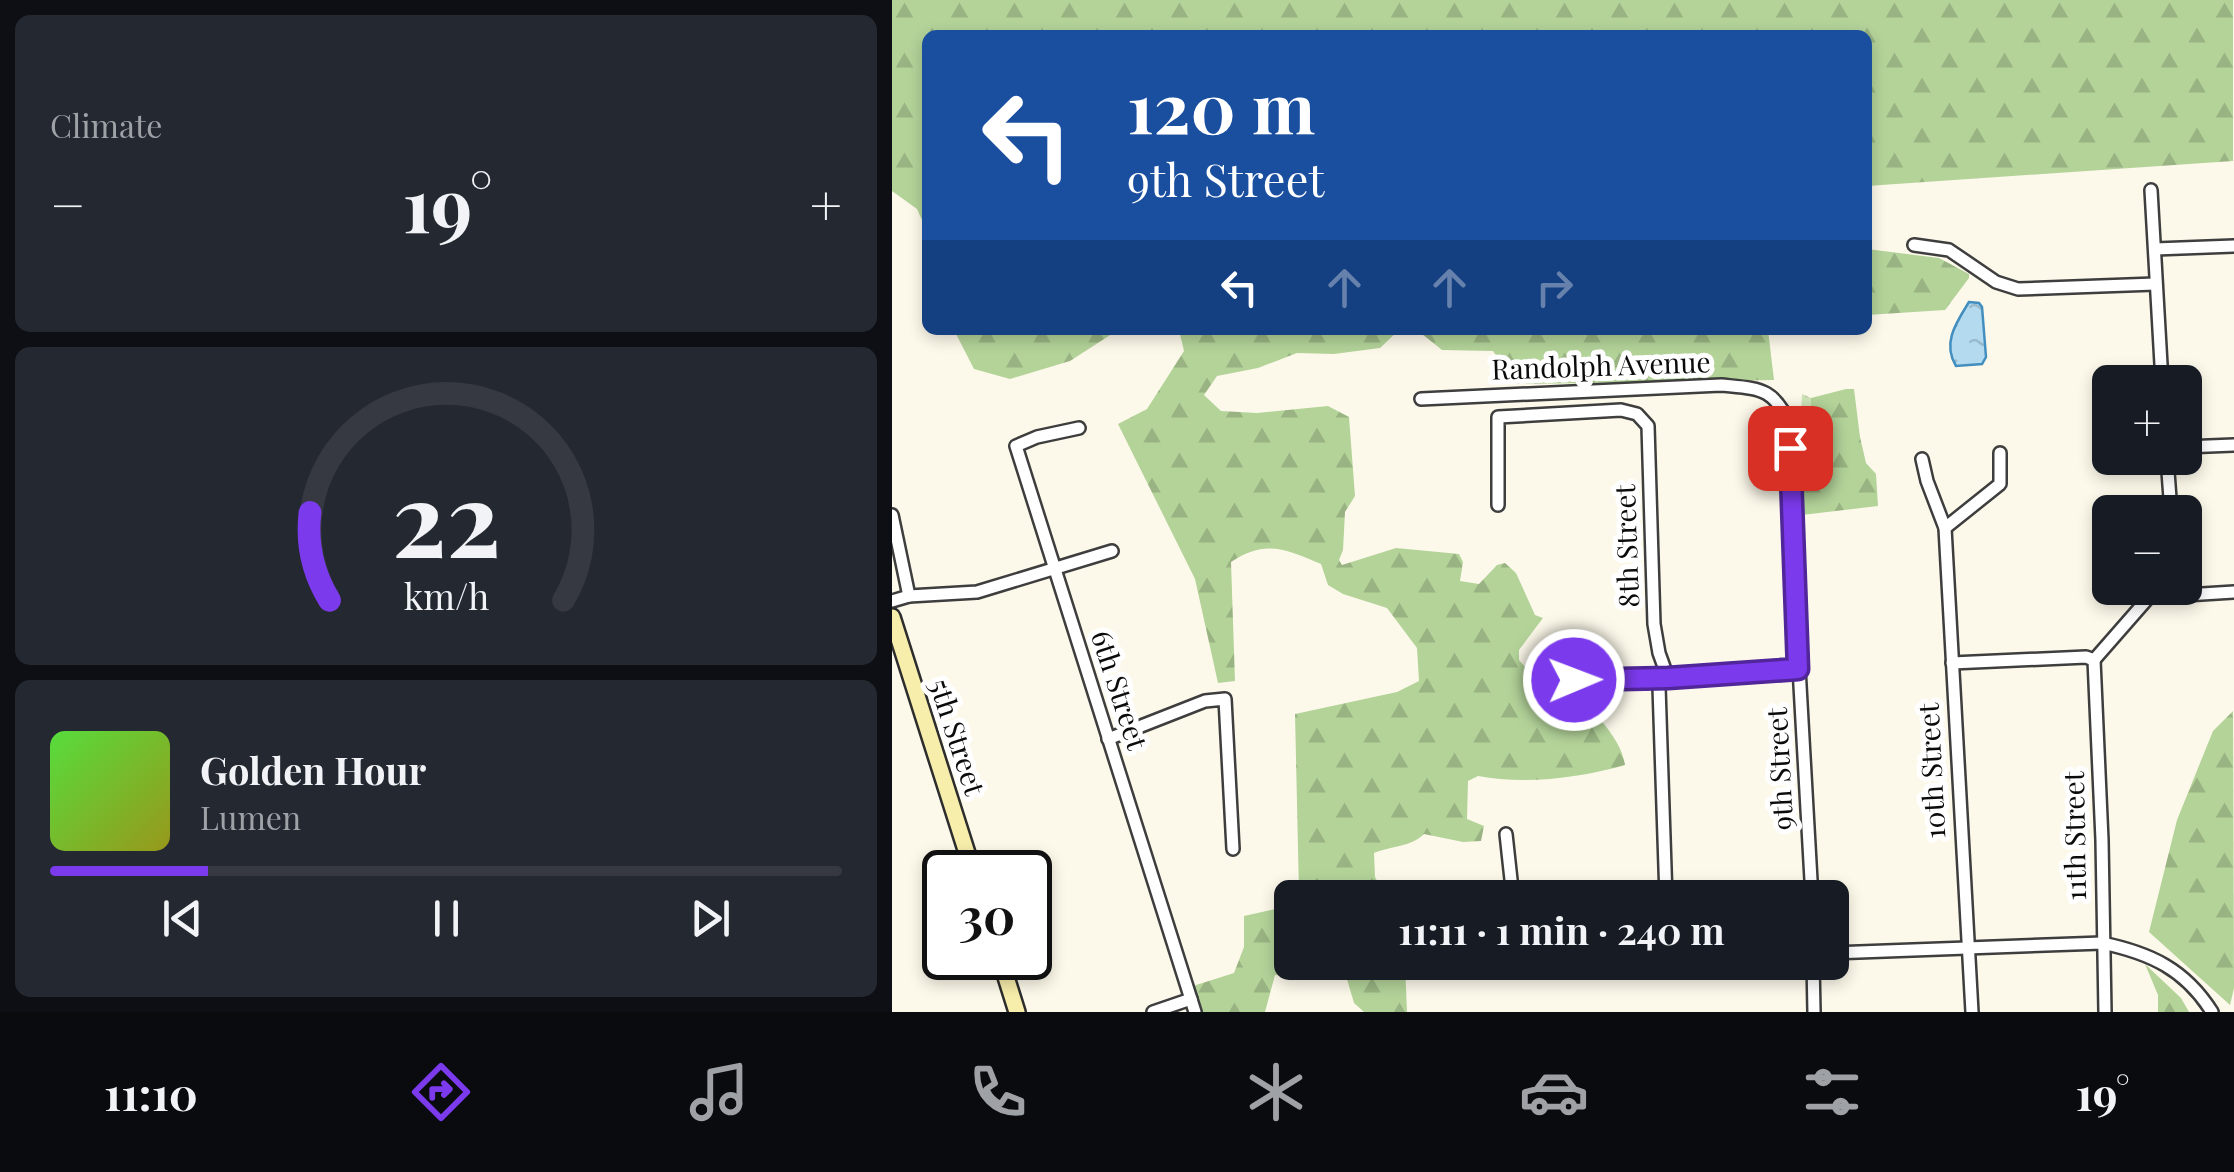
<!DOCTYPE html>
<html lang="en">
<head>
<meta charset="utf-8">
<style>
  body { margin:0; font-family:"Playfair Display",serif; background:#242831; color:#f1f3f6; height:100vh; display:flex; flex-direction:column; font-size:38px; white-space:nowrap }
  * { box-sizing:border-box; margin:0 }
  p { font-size:32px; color:#9ea1a6 }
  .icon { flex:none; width:55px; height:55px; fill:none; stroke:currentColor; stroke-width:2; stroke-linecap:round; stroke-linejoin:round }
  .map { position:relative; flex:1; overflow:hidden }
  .side { display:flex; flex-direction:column; gap:15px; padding:15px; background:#0d0f14; width:892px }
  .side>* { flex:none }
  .top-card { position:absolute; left:30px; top:30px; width:950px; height:305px; border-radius:15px; box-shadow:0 5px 15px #0003; background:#1a4fa0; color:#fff; overflow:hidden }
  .fabs { position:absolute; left:1200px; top:365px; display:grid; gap:20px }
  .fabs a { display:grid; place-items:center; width:110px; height:110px; border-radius:15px; background:#171b24; box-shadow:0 5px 15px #0003; font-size:50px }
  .speed { position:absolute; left:30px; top:850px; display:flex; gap:20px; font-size:50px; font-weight:700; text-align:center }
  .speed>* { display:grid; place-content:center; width:130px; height:130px; border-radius:50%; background:#171b24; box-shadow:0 5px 15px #0003; line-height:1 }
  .speed .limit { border:5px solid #111; border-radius:15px; background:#fff; color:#111 }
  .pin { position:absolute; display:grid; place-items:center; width:85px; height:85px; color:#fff; margin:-42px; border-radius:20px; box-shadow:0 5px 15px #0006 }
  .me { position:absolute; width:110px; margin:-55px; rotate:89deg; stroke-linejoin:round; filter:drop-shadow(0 0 8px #0008) }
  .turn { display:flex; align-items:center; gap:35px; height:210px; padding:0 40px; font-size:45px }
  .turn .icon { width:130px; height:130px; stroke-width:2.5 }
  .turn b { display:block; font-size:70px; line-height:85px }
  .lanes { display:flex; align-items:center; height:95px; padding:0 40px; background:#0003; justify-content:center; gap:50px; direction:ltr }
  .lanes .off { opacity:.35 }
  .big { font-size:75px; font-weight:700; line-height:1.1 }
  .side .widget { flex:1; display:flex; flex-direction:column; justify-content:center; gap:15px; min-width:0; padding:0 35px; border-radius:15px; background:#242831 }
  .side .dial { align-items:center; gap:0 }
  .dial svg { height:260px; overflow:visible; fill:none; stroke:#363941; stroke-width:7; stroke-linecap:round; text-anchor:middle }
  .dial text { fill:#f1f3f6; stroke:none }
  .song { display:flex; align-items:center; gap:30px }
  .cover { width:120px; height:120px; border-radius:15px; background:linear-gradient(135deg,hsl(110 70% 55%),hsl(60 70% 35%)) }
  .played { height:10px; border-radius:5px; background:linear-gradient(90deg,#7c3aed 20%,#363941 20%) }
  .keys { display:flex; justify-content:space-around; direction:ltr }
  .heat { display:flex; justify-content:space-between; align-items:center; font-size:55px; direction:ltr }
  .trip { position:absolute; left:382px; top:880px; width:575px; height:100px; border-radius:15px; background:#171b24; box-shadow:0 5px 15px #0003; font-weight:700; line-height:100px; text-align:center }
  .menu { display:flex; height:160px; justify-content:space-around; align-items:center; background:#090b0e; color:#9ea1a6 }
  .menu .icon { width:70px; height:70px }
  .menu .on { color:#7c3aed }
  .menu b { font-size:45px; color:#f1f3f6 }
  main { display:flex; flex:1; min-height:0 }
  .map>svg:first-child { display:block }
  .grass { fill:url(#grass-dots) }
  .forest { fill:url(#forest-firs) }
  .water { fill:url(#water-ripples); stroke:#428ebf; stroke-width:2.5 }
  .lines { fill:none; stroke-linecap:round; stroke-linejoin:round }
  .street-casing { stroke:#3e3e3e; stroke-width:16 }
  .secondary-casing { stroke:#2d2d2d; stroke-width:20 }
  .street { stroke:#fff; stroke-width:11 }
  .secondary { stroke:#f7eeab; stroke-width:15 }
  .route-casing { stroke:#51269a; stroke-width:25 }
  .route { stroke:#7c3aed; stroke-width:18 }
  .labels { text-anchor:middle; stroke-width:10; stroke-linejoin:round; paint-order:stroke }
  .street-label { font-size:28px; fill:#0b0b0b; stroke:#fff }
</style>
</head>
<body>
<main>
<section class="side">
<div class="widget"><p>Climate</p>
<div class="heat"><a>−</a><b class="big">19°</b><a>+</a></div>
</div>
<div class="widget dial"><svg viewBox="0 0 100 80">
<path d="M14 69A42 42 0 1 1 86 69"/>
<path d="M14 69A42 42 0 0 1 8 42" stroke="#7c3aed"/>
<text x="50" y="56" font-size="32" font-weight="700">22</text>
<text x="50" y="72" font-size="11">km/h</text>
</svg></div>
<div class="widget">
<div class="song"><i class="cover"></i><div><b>Golden Hour</b><p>Lumen</p></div></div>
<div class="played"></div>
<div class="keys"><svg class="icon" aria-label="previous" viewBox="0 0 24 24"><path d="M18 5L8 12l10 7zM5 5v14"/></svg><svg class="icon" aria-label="pause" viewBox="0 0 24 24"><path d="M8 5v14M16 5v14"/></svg><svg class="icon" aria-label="next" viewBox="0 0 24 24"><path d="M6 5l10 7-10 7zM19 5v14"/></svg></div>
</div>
</section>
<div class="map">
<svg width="1342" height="1012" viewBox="0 0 1342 1012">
  <defs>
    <pattern id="grass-dots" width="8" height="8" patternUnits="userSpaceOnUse" patternTransform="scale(2.5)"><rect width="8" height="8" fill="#cfe3b8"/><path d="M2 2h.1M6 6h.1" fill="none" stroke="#b0c19d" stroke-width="1.8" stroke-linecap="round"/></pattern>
    <pattern id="forest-firs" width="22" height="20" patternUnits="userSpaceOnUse" patternTransform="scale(2.5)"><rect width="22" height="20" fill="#b3d399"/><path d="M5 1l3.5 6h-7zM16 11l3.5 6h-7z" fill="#99b482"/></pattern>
    <pattern id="water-ripples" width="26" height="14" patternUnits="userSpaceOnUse" patternTransform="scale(2.5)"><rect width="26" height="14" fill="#b4daef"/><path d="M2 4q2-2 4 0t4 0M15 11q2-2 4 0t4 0" fill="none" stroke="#99bacc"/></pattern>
  </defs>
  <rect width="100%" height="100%" fill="#fdf9ea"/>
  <path class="grass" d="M910,394L919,398V416L931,422L942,435C933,451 928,461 910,467L905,477Z"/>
  <g class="forest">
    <polygon points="0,0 1341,0 1341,161 975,186 975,35 35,35 35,231 25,209 0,191"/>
    <polygon points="975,249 1047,258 1077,274 1077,278 1053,310 975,315"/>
    <polygon points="62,330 226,330 178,361 118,379 82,369"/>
    <path d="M287,330H507L488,348L442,354L405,353L366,368L325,376L312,395L329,411L365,413L436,406L457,417L463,496L453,512L451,550L447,560L450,565L504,548L567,554L571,562L568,581L587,584L605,565L613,563L624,573L643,615L651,618L627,650V660C644,680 645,675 666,685C691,697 730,737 733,765C688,778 632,785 586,776L576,781L575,819L592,826L589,841L571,842L532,834C519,847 499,846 482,853L483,877L494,897L401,898L407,893L403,714L505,692L527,681L525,648L495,608L451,594L436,585L429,564C394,549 373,539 339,562L343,681L326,683L303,579L226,424L255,409L292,351Z"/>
    <polygon points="525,330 876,330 882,380 624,384 601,351 550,350"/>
    <path d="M954,389H962L968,437L974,463L984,474L986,506L910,515L906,511L905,477L910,467C928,461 933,452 941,435L931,422L919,416V398Z"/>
    <polygon points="1341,711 1342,988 1338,1005 1257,932 1285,820 1321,731"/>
    <polygon points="400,898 400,962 513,963 515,1012 472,1012 462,1003 454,976 449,972 417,977 383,975 373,1012 309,1012 301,986 342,973 352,947 352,916 383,909"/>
    <polygon points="1253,964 1289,998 1297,1012 1266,1012 1266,995"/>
  </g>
  <path class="water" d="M1077,302L1087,303L1090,307L1094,357L1090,364L1064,366C1050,343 1064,323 1077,302Z"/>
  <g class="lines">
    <g class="street-casing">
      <g id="street">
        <polyline points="1259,190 1270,382"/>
        <polyline points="1022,245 1057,250 1104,282 1126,289 1263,284"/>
        <polyline points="1263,249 1342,246"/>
        <path d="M529,399L829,385C869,389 881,387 899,426L906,650L920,898"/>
        <polyline points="187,428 145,437 124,446 303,1012"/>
        <polyline points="1292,447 1342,445"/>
        <polyline points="1275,458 1279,512"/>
        <polyline points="1030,459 1035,481 1053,528 1080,1012"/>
        <polyline points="606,505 606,417 729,410 745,414 756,426 762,624 767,653 776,678"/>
        <polyline points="0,515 17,596"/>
        <polyline points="1053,528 1108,484 1108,453"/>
        <polyline points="1271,588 1278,596 1342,592"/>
        <polyline points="0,601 17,596 85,592 220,551"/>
        <polyline points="1202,660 1210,840 1213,1012"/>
        <polyline points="1202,660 1265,588"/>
        <polyline points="1060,663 1194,657 1202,660"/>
        <polyline points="682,680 776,678 907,669"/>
        <polyline points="216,739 313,701 333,699 341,849"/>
        <polyline points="614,834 621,898"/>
        <polyline points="774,898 767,687 776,678"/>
        <path d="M940,953L1210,943C1258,953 1293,969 1320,1012"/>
        <polyline points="626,962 653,967 767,962"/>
        <polyline points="774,962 824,962"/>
        <polyline points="921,962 922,1012"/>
        <polyline points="261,1012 299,999"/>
      </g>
    </g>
    <g class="secondary-casing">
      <g id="secondary">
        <polyline points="0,617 81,872"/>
        <polyline points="108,958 125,1012"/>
      </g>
    </g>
    <use href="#street" class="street"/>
    <use href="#secondary" class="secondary"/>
  </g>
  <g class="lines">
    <g class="route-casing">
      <polyline id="route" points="682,680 776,678 906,669 898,448"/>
    </g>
    <use href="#route" class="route"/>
  </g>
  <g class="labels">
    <g class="street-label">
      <text transform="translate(709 366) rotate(-2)" y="10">Randolph Avenue</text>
      <text transform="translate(735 546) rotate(-92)" y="10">8th Street</text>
      <text transform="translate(227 690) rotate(72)" y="10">6th Street</text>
      <text transform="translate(65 737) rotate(72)" y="10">5th Street</text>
      <text transform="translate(888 769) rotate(-93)" y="10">9th Street</text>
      <text transform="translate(1040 771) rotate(-93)" y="10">10th Street</text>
      <text transform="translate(1183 836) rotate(-91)" y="10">11th Street</text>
    </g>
  </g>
</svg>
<div class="fabs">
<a>+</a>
<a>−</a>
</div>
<div class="speed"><div class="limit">30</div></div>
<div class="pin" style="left:898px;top:448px;background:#d93025"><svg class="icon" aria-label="arrive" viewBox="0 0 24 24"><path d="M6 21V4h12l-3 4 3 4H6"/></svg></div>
<svg class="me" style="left:682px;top:680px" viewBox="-20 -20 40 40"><circle r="17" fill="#7c3aed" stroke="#fff" stroke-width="3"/><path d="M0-11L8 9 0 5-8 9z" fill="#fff"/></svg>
<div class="trip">11:11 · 1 min · 240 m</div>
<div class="top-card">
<div class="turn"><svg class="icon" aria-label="left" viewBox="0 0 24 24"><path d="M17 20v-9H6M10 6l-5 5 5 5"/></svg><div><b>120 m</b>9th Street</div></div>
<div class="lanes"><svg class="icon" aria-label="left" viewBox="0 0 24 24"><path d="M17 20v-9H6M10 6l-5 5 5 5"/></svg><svg class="icon off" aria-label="ahead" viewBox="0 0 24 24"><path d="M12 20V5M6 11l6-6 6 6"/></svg><svg class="icon off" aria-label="ahead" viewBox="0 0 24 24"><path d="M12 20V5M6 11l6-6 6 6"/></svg><svg class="icon off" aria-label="right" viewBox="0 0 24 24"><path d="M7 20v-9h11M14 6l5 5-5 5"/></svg></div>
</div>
</div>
</main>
<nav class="menu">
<b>11:10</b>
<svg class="icon on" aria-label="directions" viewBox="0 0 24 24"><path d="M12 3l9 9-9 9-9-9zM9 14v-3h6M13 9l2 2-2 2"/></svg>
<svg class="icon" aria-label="music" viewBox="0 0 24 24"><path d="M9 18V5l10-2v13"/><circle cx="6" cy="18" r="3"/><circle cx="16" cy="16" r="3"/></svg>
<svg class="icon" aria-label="phone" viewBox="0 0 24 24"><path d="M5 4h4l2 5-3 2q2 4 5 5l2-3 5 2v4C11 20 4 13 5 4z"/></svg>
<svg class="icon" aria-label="climate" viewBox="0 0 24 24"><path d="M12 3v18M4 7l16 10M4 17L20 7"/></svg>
<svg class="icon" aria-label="car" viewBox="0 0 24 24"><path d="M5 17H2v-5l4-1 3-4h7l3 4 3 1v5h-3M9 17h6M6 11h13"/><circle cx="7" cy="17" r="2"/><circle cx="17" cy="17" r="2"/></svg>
<svg class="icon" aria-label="filters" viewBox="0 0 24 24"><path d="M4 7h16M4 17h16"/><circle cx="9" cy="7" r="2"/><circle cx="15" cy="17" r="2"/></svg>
<b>19°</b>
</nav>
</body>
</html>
